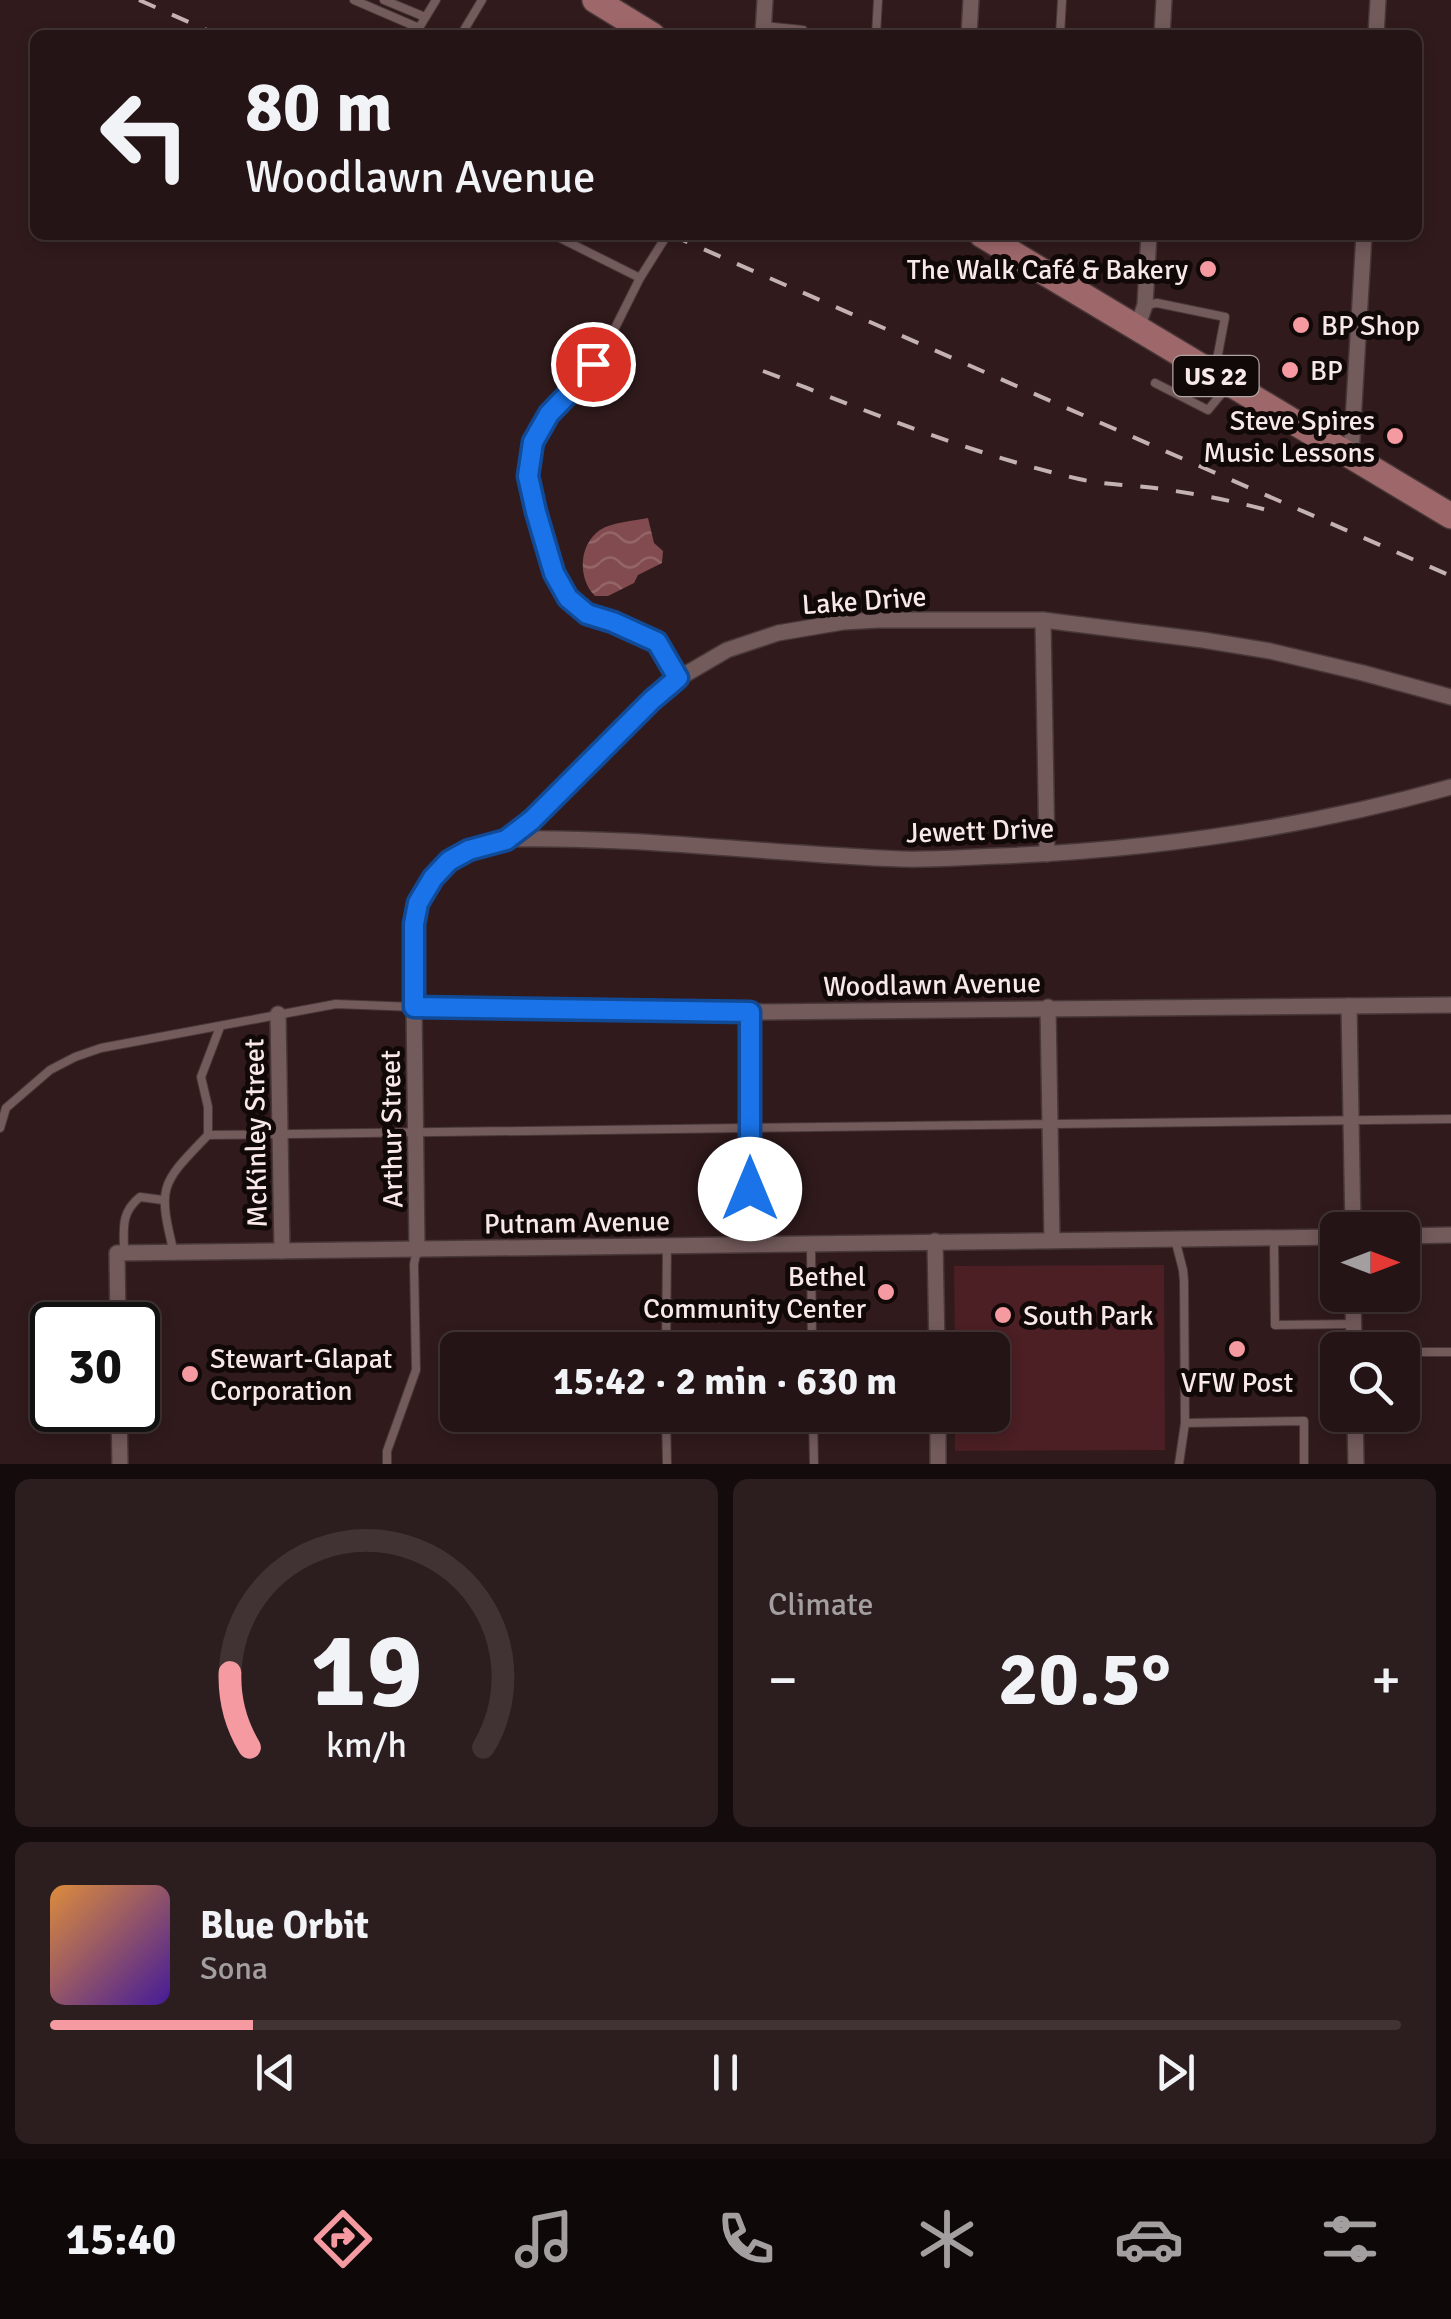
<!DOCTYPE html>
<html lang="en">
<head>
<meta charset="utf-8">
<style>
  body { margin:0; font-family:Signika,sans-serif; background:#2c1d1e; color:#f1f3f6; height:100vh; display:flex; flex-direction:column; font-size:38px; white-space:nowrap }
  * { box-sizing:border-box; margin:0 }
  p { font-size:32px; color:#a39ea0 }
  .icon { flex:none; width:55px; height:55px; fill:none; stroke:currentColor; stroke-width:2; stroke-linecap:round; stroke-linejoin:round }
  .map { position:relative; height:1464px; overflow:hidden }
  .panel { display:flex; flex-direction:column; gap:15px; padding:15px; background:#140b0c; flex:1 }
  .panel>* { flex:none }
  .guide { position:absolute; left:30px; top:30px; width:1392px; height:210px; border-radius:15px; box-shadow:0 5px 15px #0003,0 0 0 2px #413334; background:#241415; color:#f1f3f6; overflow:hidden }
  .needle { width:65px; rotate:90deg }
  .tools { position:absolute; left:1320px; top:1212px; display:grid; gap:20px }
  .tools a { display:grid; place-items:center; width:100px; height:100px; border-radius:15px; background:#241415; box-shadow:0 5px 15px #0003,0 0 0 2px #413334; font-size:50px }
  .speed { position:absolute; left:30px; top:1302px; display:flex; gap:20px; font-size:50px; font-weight:700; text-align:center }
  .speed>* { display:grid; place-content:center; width:130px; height:130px; border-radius:50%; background:#241415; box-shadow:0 5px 15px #0003,0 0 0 2px #413334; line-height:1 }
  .speed .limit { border:5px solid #111; border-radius:15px; background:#fff; color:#111 }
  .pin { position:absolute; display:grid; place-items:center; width:85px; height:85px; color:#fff; margin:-42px; border:5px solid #fff; border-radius:50%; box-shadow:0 2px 10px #0007 }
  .me { position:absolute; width:110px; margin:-55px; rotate:0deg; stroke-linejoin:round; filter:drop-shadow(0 0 8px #0008) }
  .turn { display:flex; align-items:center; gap:35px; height:210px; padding:0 50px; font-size:45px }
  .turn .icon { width:130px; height:130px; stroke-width:2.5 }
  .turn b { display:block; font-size:70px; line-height:85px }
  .big { font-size:75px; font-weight:800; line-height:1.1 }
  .panel .widget { flex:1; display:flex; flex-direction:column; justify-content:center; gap:15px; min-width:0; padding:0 35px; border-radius:15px; background:#2c1d1e }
  .panel .dial { align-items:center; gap:0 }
  .dial svg { height:260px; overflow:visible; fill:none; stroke:#413334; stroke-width:7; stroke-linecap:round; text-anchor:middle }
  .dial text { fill:#f1f3f6; stroke:none }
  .song { display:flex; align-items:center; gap:30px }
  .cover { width:120px; height:120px; border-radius:15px; background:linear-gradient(135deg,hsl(30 70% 55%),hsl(260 70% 35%)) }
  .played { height:10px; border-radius:5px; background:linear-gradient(90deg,#f49aa0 15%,#413334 15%) }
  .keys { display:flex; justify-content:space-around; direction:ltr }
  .heat { display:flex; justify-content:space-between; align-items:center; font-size:55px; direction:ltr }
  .panel .tiles { flex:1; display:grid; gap:15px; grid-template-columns:1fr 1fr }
  .widget:last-child { grid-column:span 2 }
  .trip { position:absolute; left:440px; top:1332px; width:570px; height:100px; border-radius:15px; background:#241415; box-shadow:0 5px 15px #0003,0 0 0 2px #413334; font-weight:800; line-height:100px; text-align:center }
  .tabs { display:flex; height:160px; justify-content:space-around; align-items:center; background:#0e0808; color:#a39ea0 }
  .tabs .icon { width:70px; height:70px }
  .tabs .active { color:#f49aa0 }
  .tabs b { font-size:45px; color:#f1f3f6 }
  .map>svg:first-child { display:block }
  .park { fill:#4b1f24 }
  .water { fill:url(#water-waves) }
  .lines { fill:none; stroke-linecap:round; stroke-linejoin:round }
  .lane-casing { stroke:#483738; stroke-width:10 }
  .street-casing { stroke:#483738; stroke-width:18 }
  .primary-casing { stroke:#483738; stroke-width:28 }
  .lane { stroke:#735a5b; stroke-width:8 }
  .street { stroke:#735a5b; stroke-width:15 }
  .primary { stroke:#9e676a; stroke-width:25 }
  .rail { stroke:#c4b2b3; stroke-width:4; stroke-dasharray:18 18; stroke-linecap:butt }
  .route-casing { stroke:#114b97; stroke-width:25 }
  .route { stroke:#1a73e8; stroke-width:18 }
  .poi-dot { fill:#f49aa0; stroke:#110808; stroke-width:4 }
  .labels { text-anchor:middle; stroke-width:10; stroke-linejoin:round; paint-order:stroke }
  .shield { fill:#110808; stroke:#b3a5a5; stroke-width:2.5 }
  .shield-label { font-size:25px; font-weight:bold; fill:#f8e8e8 }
  .poi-label { font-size:28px; fill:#f8e8e8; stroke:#110808; text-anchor:start }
  .street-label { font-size:28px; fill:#f8e8e8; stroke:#110808 }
</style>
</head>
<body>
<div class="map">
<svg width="1451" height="1464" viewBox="0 0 1451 1464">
  <defs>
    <pattern id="water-waves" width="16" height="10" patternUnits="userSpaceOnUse" patternTransform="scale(2.5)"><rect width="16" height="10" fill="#824b4f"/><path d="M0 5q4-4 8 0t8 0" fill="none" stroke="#946568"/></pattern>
  </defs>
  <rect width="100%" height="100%" fill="#301a1c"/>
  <polygon class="park" points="1164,1265 1165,1450 955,1451 955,1415 992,1415 992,1350 955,1350 954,1266"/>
  <path class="water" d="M648,518L654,543L663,551L662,563L638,575L634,583L608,596H595C578,579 578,545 600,530C612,522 634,521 648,518Z"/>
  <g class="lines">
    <g class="lane-casing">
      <g id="lane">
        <polyline points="354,0 419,28 436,0"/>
        <polyline points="384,0 425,17"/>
        <polyline points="764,26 803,30 802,35"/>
        <polyline points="461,35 482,0"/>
        <polyline points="876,35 878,0"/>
        <polyline points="1060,35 1062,0"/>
        <polyline points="554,235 640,278"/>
        <polyline points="667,235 640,278 606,346 580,383 549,415 533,442 528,476 536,513 554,573 568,598 587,614 613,622 657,642 679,678"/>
        <polyline points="1146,305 1157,303 1225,317 1215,370"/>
        <polyline points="1155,383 1208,410 1227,387"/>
        <polyline points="0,1128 6,1108 50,1070 75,1057 101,1048 336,1004 414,1007"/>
        <polyline points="208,1135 1451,1119"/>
        <polyline points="1175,1239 1183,1270 1184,1281 1185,1423 1179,1464"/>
        <polyline points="1274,1239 1275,1325 1354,1324"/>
        <polyline points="811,1245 812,1350"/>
        <path d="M124,1253C124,1229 120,1213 140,1197L163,1200"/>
        <path d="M174,1253C157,1185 161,1184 208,1135V1107L201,1077L220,1027"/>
        <polyline points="666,1350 667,1245"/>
        <polyline points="1402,1352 1451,1352"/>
        <polyline points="666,1415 667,1464"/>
        <polyline points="813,1415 814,1464"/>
        <polyline points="1185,1423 1304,1421 1304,1464"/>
        <polyline points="387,1464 387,1451 416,1370 414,1264 417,1250"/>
      </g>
    </g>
    <g class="street-casing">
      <g id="street">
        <polyline points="763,35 765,0"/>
        <polyline points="969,35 971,0"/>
        <polyline points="1162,35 1164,0"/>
        <polyline points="1376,35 1378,0"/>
        <polyline points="1137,328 1145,305 1149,235"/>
        <polyline points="1351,456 1364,235"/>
        <polyline points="1043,620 1047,854"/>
        <path d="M505,839C638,836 769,854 901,859C934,860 967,857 1000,856C1152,850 1304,828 1451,787"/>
        <polyline points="1349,1006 1353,1230"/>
        <polyline points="414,1007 750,1012 1451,1005"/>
        <polyline points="1048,1007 1052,1240"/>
        <polyline points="278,1014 282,1251"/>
        <polyline points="1402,1236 1451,1235"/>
        <polyline points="935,1241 937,1350"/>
        <polyline points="750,1244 750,1012"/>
        <polyline points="417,1250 413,924 418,903 433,878 449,861 469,850 505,839 532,820 653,700 679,678 727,650 778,633 843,622 878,620 1043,620 1203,640 1270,651 1363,673 1451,697"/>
        <polyline points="1353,1295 1354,1350"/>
        <polyline points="118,1325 117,1253 1338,1237"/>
        <polyline points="119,1410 120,1464"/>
        <polyline points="938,1415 938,1464"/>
        <polyline points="1355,1415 1356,1464"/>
      </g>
    </g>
    <g class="primary-casing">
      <g id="primary">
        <polyline points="595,0 652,35"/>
        <polyline points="982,235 1451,516"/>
      </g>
    </g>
    <use href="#lane" class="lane"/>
    <use href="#street" class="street"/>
    <use href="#primary" class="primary"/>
    <g class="rail">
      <polyline points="139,0 218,35"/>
      <polyline points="671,235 1451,576"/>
      <path d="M763,371C867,411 970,454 1079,479C1104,485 1130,485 1155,488C1198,494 1240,502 1281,514"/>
    </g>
  </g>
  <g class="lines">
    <g class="route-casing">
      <polyline id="route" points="593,364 580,382 549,414 533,442 528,476 536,512 554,573 568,598 587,614 613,622 657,642 678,678 652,700 532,820 506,840 469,850 449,861 433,878 418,903 414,924 414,1007 750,1012 750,1189"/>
    </g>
    <use href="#route" class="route"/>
  </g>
  <g class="poi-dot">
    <circle cx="1208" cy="269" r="10"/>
    <circle cx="1301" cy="325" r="10"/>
    <circle cx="1290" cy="370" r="10"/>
    <circle cx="1395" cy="436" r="10"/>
    <circle cx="886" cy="1292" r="10"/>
    <circle cx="1003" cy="1315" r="10"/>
    <circle cx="1237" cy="1349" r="10"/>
    <circle cx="190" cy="1374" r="10"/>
  </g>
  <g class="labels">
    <rect class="shield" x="1173.5" y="356" width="85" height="40" rx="8"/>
    <g class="shield-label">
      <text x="1216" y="385">US 22</text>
    </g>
    <g class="poi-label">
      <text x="1188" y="279" text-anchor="end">The Walk Café &amp; Bakery</text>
      <text x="1321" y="335">BP Shop</text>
      <text x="1310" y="380">BP</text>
      <text x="1375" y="430" text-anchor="end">Steve Spires<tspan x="1375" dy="32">Music Lessons</tspan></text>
      <text x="866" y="1286" text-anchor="end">Bethel<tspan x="866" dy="32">Community Center</tspan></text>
      <text x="1023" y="1325">South Park</text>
      <text x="210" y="1368">Stewart-Glapat<tspan x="210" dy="32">Corporation</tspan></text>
      <text x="1237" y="1392" text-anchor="middle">VFW Post</text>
    </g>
    <g class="street-label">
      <text transform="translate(864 600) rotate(-4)" y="10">Lake Drive</text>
      <text transform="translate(980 830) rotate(-2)" y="10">Jewett Drive</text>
      <text transform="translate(932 984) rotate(-1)" y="10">Woodlawn Avenue</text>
      <text transform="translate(391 1129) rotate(-91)" y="10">Arthur Street</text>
      <text transform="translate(255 1133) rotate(-91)" y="10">McKinley Street</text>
      <text transform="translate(577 1222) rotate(-1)" y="10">Putnam Avenue</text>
    </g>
  </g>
</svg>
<div class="tools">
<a><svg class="needle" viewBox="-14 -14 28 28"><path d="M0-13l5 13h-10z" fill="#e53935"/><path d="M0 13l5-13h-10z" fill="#a39ea0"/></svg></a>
<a><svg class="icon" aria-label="search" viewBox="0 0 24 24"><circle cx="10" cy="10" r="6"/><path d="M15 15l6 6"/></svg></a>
</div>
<div class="speed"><div class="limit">30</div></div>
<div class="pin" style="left:593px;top:364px;background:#d93025"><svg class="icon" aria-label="arrive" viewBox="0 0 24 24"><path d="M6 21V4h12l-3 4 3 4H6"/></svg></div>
<svg class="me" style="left:750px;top:1189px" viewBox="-20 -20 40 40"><circle r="19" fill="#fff"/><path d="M0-13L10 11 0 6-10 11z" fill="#1a73e8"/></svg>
<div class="trip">15:42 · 2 min · 630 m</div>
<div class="guide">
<div class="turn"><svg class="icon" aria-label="left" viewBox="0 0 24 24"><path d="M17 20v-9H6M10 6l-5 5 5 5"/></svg><div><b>80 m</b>Woodlawn Avenue</div></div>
</div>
</div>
<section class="panel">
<div class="tiles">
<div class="widget dial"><svg viewBox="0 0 100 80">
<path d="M14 69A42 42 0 1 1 86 69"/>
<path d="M14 69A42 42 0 0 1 8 46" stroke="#f49aa0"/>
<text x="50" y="56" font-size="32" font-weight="700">19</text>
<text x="50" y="72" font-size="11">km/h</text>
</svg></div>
<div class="widget"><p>Climate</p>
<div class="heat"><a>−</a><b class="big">20.5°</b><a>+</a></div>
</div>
<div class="widget">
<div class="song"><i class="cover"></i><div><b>Blue Orbit</b><p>Sona</p></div></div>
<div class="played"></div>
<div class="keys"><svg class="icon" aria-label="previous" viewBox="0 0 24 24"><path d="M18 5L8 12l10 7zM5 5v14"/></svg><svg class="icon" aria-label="pause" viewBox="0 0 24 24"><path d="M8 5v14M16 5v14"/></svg><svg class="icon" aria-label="next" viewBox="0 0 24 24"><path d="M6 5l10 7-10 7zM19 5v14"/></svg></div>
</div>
</div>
</section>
<nav class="tabs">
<b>15:40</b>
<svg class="icon active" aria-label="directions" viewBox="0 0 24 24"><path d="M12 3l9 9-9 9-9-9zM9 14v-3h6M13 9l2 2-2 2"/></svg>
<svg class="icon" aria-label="music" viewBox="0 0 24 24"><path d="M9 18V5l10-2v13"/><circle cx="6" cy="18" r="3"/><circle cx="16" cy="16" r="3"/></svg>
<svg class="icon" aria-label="phone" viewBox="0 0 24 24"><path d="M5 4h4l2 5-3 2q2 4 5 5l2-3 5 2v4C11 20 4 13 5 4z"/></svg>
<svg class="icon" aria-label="climate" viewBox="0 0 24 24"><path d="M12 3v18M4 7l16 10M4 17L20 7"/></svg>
<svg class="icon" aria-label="car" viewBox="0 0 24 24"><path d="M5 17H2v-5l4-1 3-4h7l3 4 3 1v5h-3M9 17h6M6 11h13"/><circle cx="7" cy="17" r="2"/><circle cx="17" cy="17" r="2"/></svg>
<svg class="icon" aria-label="filters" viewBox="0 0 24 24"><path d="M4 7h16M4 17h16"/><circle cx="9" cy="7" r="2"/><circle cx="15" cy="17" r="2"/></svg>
</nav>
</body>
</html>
